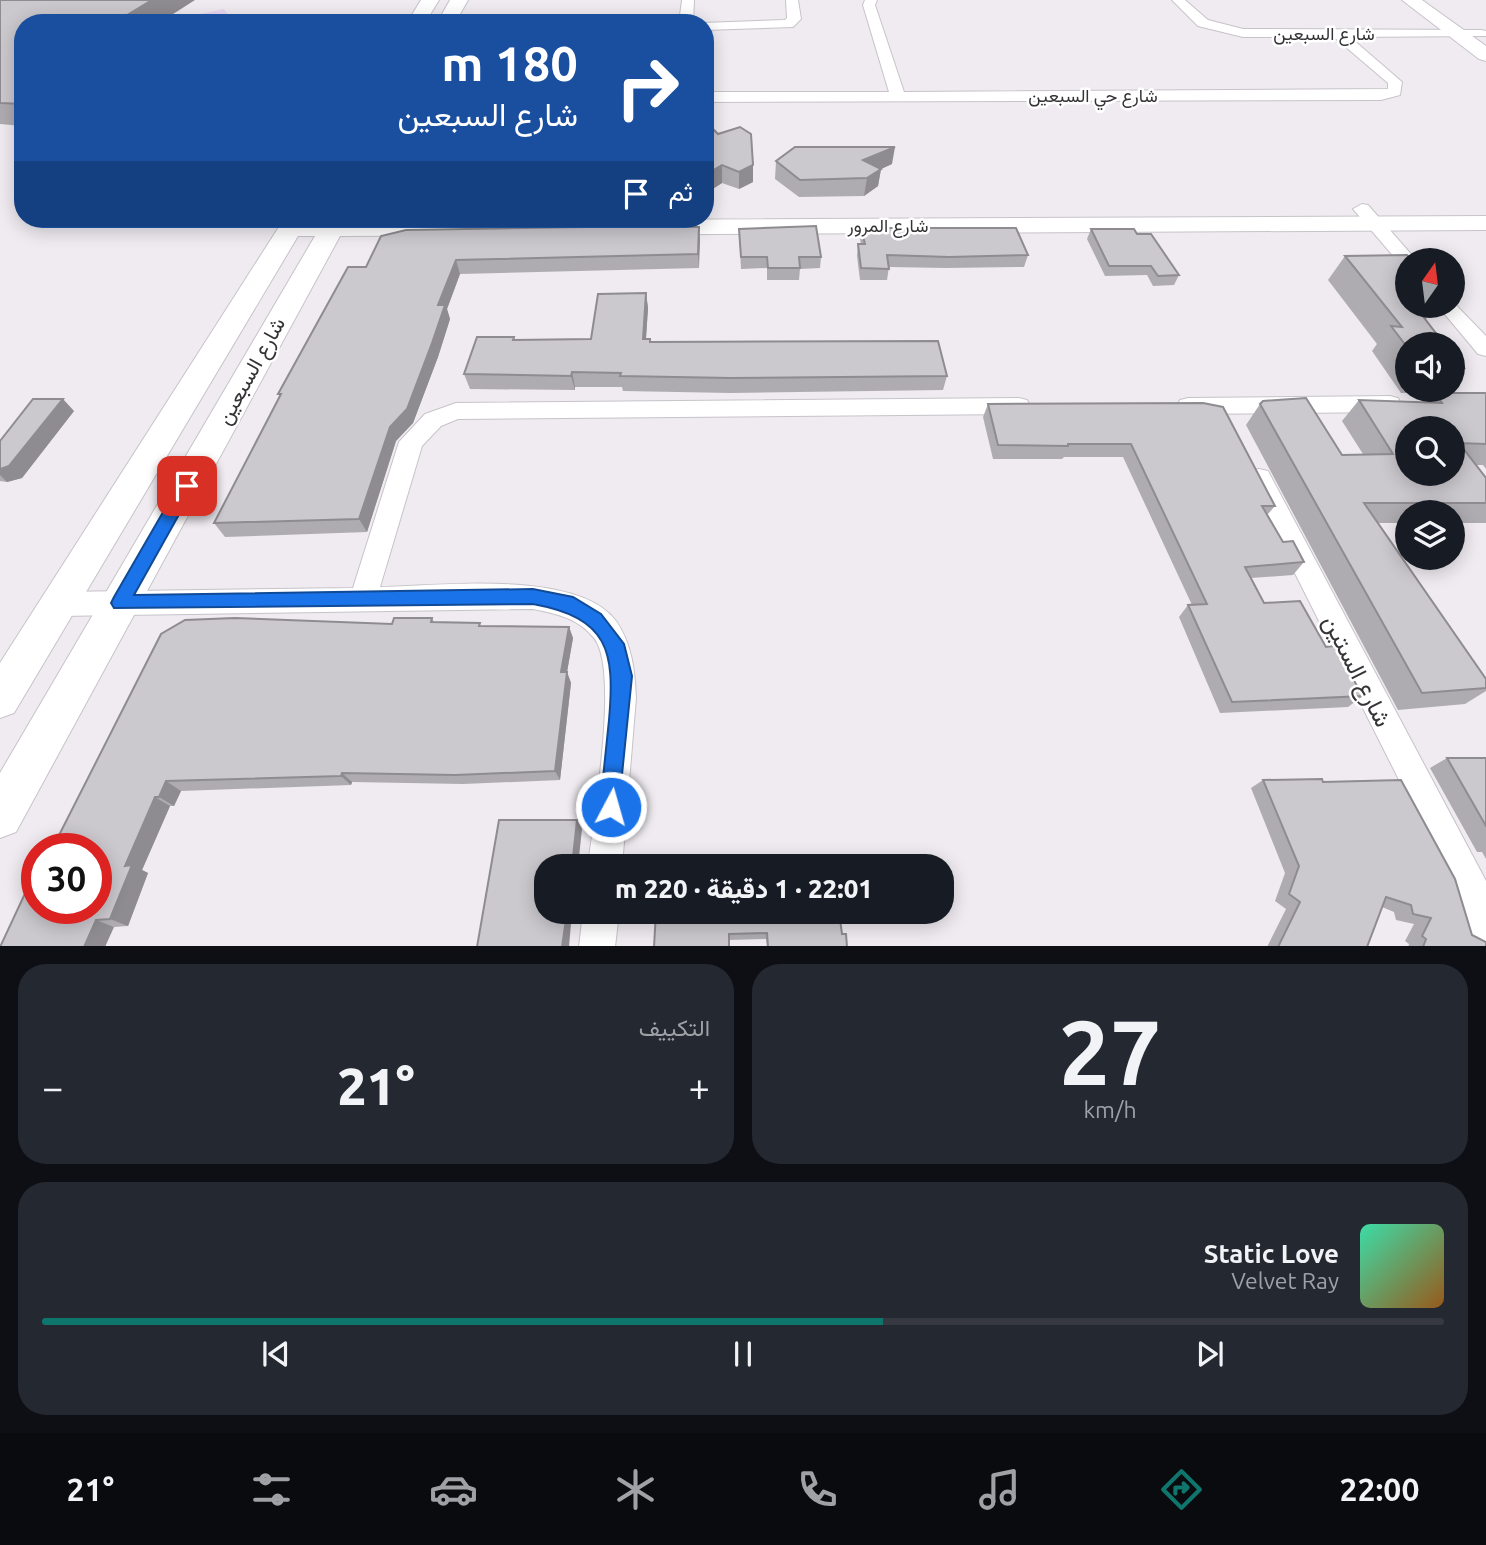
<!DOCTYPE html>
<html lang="ar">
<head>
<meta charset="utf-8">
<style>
  body { margin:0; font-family:Ubuntu,Vazirmatn,sans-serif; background:#242831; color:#f1f3f6; direction:rtl; height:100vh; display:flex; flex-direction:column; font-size:26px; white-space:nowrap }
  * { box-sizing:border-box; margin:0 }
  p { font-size:23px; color:#9ea1a6 }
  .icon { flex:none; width:38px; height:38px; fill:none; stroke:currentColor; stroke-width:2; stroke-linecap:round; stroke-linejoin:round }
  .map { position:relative; height:946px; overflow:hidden; direction:ltr }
  .panel { display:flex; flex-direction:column; gap:18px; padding:18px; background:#0d0f14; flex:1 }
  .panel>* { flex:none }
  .guide { position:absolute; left:14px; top:14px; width:700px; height:214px; border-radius:28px; box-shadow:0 4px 18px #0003; direction:rtl; background:#1a4fa0; color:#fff; overflow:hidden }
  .needle { width:46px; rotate:14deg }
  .tools { position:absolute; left:1395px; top:248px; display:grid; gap:14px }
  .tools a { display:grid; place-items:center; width:70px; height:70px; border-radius:50%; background:#171b24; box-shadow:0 4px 18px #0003; font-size:35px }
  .speed { position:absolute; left:21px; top:833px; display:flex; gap:14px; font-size:35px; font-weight:700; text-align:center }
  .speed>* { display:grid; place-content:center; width:91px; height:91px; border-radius:50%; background:#171b24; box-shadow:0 4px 18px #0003; line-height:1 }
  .speed .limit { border:10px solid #d22; background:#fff; color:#111 }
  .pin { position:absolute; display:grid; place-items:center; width:60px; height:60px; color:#fff; margin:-30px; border-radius:14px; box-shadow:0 4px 10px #0006 }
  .me { position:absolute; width:77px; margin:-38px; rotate:6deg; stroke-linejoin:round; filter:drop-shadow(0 0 5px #0008) }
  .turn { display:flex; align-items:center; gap:24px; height:147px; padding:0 21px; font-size:32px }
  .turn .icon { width:91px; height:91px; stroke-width:2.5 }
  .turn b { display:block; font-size:49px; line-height:60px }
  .then { display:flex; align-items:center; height:66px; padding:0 21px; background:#0003; gap:14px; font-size:26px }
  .big { font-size:52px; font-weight:800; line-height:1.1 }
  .panel .tile { flex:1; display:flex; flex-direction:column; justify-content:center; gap:10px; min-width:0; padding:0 24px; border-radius:28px; background:#242831 }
  .panel .dial { align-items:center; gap:0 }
  .dial b { font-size:91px; line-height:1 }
  .song { display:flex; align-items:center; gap:21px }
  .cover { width:84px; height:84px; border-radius:10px; background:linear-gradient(135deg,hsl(160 70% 55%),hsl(30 70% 35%)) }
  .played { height:7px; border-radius:4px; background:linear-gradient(90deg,#0f766e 60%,#363941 60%) }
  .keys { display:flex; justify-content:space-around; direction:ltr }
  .heat { display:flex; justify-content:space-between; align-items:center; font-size:38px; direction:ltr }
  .panel .tiles { flex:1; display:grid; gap:18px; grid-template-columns:1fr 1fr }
  .tile:last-child { grid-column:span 2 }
  .trip { position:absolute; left:534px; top:854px; width:420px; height:70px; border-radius:28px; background:#171b24; box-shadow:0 4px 18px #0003; font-weight:800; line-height:70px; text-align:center; direction:rtl }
  .dock { display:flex; height:112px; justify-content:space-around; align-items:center; background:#090b0e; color:#9ea1a6 }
  .dock .icon { width:49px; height:49px }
  .dock .current { color:#0f766e }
  .dock b { font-size:32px; color:#f1f3f6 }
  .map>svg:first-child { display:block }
  .green { fill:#e8d6f3 }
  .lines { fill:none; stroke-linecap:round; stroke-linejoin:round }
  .street-casing { stroke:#c7c3c9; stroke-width:2 }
  .secondary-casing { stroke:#c7c3c9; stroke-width:2 }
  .street { fill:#fff; fill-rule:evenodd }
  .secondary { fill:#fff; fill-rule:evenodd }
  .wall { fill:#afacb1 }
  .shaded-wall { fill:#8e8c90 }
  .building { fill:#cbc8ce; stroke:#8e8c90; stroke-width:2; fill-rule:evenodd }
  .route { fill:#1a73e8; stroke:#114b97; stroke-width:2 }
  .labels { text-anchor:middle; stroke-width:5; stroke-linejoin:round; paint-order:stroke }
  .far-street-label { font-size:18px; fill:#353336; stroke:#fff }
  .street-label { font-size:21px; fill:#353336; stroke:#fff }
  .near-street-label { font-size:24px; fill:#353336; stroke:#fff }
</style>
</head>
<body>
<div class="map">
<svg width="1486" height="947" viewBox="0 0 1486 947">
  <rect width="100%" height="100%" fill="#efebf1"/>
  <polygon class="green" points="224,9 234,23 180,23 177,19"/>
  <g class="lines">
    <g class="street-casing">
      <g id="street">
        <polygon points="682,0 694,0 693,23 679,23"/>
        <polygon points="786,0 798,0 801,19 793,27 705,30 705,23 702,23 785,20 787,18"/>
        <polygon points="865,0 877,0 875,5 904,92 1388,89 1388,83 1334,37 1243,37 1198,26 1172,0 1185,0 1208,20 1243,29 1481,30 1486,31 1486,36 1350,37 1402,82 1400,95 1381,100 705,102 705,92 889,92 863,5"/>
        <polygon points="600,17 605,18 607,23 593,23"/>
        <polygon points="1362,204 1368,205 1417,261 1407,261 1407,266 1401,265 1353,209"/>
        <polygon points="1452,301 1486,336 1486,356 1478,354 1438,306 1452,306"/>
        <polygon points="1390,396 1398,398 1401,404 1398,410 1390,412 1188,414 1180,412 1177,406 1180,400 1188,398"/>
        <path d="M1019,398L1027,400L1030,406L1027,412L1019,414L458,419L441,426L422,446L380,587C439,586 578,569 616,621C632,644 635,671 636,698L622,866H588C593,822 620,670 594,638C578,618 557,614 533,609L59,616L49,613L45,604L49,595L59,592L353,588L399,442L425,414L456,403Z"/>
        <polygon points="1259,469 1268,471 1486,881 1486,947 1471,947 1452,885 1247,478 1250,471"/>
        <polygon points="583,912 619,912 615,947 579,947"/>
      </g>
    </g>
    <g class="secondary-casing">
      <g id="secondary">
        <polygon points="421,0 439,0 425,23 407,23"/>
        <polygon points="450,0 468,0 455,23 437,23"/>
        <polygon points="1402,0 1422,0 1486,46 1486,61 1479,59"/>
        <polygon points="1486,216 1486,230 340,236 16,832 0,838 0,773 315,236 298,236 14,713 0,718 0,663 284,219 308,219 307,221 349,219 348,221"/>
      </g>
    </g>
    <use href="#street" class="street"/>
    <use href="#secondary" class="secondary"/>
  </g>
  <g class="wall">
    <polygon points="0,0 23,23 23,126 0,124"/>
    <polygon points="705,129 753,165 753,182 739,189 722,183 711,190 705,188"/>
    <polygon points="776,161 892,164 881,169 878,186 864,196 799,197 775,179"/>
    <polygon points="699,227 699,268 460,274 447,309 450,319 438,357 413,423 396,441 367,532 225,537 214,523 280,397 278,394 366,267"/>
    <polygon points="861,228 1028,255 1024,267 946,268 889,267 887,280 860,280 857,256 858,244 861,244 860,239"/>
    <polygon points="739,229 821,257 820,268 800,269 799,280 767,280 767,268 741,269"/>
    <polygon points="1091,229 1137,234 1179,275 1174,285 1153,286 1147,275 1105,276 1087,239"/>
    <polygon points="1345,256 1407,306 1436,306 1407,345 1407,390 1444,390 1441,393 1401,393 1372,351 1377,344 1328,280"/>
    <polygon points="646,293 648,308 646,339 651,342 947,376 943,390 731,393 623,391 622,387 575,387 575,390 470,389 464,374 514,337 515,340 591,339"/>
    <polygon points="1452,354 1464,368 1452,381"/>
    <polygon points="1435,393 1486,393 1486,469 1483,465 1475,465 1486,503 1486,523 1452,523 1452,513 1407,513 1407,523 1377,523 1486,679 1486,691 1465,704 1398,710 1246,425 1260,404 1342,455 1363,454 1342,421 1359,400 1427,402"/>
    <polygon points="1203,403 1275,506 1267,515 1283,542 1304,562 1293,575 1251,578 1264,603 1326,647 1363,696 1348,707 1220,713 1179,617 1188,605 1192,605 1123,457 1064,457 1062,459 993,459 983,417 988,404"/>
    <polygon points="74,411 22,478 7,482 0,481 0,441"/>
    <polygon points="432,618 434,622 481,626 569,627 573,638 567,672 571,683 560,780 463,784 352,782 351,785 181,791 174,806 170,806 142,870 148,873 128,926 114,927 37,908 185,620 392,624"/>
    <polygon points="1447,758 1486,758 1486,859 1482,852 1477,852 1430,768"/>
    <polygon points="1263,780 1323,782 1472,935 1486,947 1408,947 1409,944 1405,941 1414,924 1396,920 1394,912 1382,907 1367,947 1267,947 1286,909 1275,901 1285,873 1251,788"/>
    <polygon points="656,912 842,934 847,947 767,947 766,939 729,940"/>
  </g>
  <g class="shaded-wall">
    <polygon points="152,0 195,0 159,23 114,23"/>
    <polygon points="895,147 892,164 881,169 878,186 864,196 867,178 863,160"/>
    <polygon points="722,165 722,183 711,190 710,172"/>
    <polygon points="753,165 753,182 739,189 739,172"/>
    <polygon points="699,227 700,241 699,268 698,254"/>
    <polygon points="456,260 460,274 447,309 450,319 438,357 413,423 396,441 367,532 359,519 390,427"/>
    <polygon points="646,293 648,308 645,353 643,339"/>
    <polygon points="572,372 575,387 575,390 571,376"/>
    <polygon points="63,399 74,411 22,478 7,482 0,475 0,469"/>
    <polygon points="569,627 573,638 567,672 571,683 560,780 555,771 561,672"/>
    <polygon points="342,773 352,782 351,785 341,776"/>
    <polygon points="166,781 181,791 174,806 159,797"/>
    <polygon points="155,797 170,806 142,870 148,873 128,926 110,919 125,866"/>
    <polygon points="577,820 582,829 578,866 572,866"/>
    <polygon points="567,912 572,912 569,947 562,947"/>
    <polygon points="96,920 114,927 105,947 84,947"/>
  </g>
  <g class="building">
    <polygon points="0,0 152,0 114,23 23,23 23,104 0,103"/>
    <polygon points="711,127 718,134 740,127 751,134 753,165 739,172 722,165 710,172 705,170 705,129"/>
    <polygon points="795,147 895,147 863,160 881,169 867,178 800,180 776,161"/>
    <polygon points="587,225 699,227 698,254 456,260 438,305 445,305 432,343 407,409 390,427 359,519 214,523 281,394 278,394 348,267 366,267 381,236 406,230 586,227"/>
    <polygon points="816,226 821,257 799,257 800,268 768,268 767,257 741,257 739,229"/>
    <polygon points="861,228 1016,228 1028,255 949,257 887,255 889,269 861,268 858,244 865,244"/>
    <polygon points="1091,229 1134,229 1137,234 1151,234 1179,275 1158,276 1151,266 1109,266"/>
    <polygon points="1407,255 1412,261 1407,261 1407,306 1415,306 1445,345 1407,345 1407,347 1391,326 1402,327 1345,256"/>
    <polygon points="646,293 643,339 650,339 650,342 938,341 947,376 731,378 620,376 621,373 572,372 571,376 464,374 477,337 514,337 513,340 591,339 598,294"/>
    <polygon points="1452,354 1464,368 1452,368"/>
    <path d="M1435,393H1486V444L1459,443L1486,478V503H1364L1486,679V688L1422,693L1260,404L1263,401L1306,398L1342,455L1393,454L1359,400L1442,403ZM1407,429H1452V474H1407Z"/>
    <polygon points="33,399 63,399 9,466 0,469 0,441"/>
    <polygon points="1203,403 1223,407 1275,506 1262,506 1283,542 1293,541 1304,562 1245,567 1264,603 1300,601 1326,647 1334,646 1363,696 1232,702 1188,605 1207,604 1131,444 1068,444 1068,446 998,445 988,404"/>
    <polygon points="235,618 392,624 394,618 432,618 431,622 480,623 479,626 569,627 561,672 567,672 555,771 455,775 342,773 341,776 166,781 159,797 155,797 125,866 132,865 110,919 96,920 84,947 0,947 36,870 37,908 96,908 96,849 52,849 161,634 185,620"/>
    <polygon points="1447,758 1486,758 1486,826"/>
    <polygon points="1322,779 1323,782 1401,780 1455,879 1472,935 1486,942 1486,947 1423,947 1426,939 1422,936 1431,918 1413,914 1411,905 1386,897 1367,947 1278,947 1300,902 1289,894 1299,866 1263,780"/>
    <polygon points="499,820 577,820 572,866 546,866 546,912 567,912 562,947 477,947"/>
    <polygon points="656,912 839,912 842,934 846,934 847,947 768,947 767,933 729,934 729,947 654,947"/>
  </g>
  <path class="route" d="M187,479L195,486L134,595L533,589L573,597L601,614L624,644L632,676L618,814L611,817L603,814L600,807C603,778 606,749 609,720C615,651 609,618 533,604L114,608L111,603L114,597L181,481Z"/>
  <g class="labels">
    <g class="far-street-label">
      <text x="1324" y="40">شارع السبعين</text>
      <text x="1093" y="102">شارع حي السبعين</text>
      <text x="888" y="232">شارع المرور</text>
    </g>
    <g class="street-label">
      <text transform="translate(251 371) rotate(-61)" y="7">شارع السبعين</text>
    </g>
    <g class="near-street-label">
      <text transform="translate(1357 671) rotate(63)" y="8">شارع الستين</text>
    </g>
  </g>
</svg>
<div class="tools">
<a><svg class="needle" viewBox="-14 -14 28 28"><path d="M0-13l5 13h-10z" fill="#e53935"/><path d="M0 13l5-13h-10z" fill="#9ea1a6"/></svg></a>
<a><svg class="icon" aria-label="sound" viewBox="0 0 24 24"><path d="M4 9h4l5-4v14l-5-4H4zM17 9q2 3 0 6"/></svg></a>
<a><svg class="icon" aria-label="search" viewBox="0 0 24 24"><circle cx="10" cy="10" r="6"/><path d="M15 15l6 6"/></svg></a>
<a><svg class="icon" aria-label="layers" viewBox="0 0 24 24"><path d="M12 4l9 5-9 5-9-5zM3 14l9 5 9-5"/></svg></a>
</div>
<div class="speed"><div class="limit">30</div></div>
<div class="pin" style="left:187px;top:486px;background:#d93025"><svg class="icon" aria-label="arrive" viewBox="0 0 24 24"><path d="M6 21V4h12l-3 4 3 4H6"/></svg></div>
<svg class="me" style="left:611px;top:807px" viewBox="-20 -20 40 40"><circle r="17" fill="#1a73e8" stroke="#fff" stroke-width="3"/><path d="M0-11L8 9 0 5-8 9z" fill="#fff"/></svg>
<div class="trip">22:01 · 1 دقيقة · 220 m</div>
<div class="guide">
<div class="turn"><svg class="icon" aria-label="right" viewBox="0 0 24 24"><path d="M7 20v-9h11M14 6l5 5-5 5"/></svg><div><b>180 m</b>شارع السبعين</div></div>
<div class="then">ثم<svg class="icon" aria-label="arrive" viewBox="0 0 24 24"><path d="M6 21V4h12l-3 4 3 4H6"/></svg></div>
</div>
</div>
<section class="panel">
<div class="tiles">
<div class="tile dial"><b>27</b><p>km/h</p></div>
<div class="tile"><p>التكييف</p>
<div class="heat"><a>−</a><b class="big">21°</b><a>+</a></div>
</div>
<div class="tile">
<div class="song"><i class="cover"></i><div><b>Static Love</b><p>Velvet Ray</p></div></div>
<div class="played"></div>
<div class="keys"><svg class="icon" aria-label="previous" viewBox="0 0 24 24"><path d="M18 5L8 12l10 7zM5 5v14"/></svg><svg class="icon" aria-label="pause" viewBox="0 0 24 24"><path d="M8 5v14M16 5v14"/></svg><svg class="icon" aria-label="next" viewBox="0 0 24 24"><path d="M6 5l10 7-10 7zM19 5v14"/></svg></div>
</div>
</div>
</section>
<nav class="dock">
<b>22:00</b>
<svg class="icon current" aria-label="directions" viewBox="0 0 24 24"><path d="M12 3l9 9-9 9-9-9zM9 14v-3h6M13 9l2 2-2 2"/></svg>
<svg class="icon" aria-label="music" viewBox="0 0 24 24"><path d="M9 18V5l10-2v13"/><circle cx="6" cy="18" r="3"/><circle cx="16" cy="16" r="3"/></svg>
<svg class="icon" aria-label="phone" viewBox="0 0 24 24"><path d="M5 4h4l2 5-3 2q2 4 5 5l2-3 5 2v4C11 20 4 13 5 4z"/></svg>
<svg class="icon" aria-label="climate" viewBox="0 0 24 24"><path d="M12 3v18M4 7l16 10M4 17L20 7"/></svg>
<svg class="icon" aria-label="car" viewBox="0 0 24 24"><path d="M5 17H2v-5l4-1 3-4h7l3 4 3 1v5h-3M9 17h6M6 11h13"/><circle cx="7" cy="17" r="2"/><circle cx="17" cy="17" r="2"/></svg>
<svg class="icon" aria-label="filters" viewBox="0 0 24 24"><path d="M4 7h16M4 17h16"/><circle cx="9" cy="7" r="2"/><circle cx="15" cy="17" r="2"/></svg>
<b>21°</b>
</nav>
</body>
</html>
